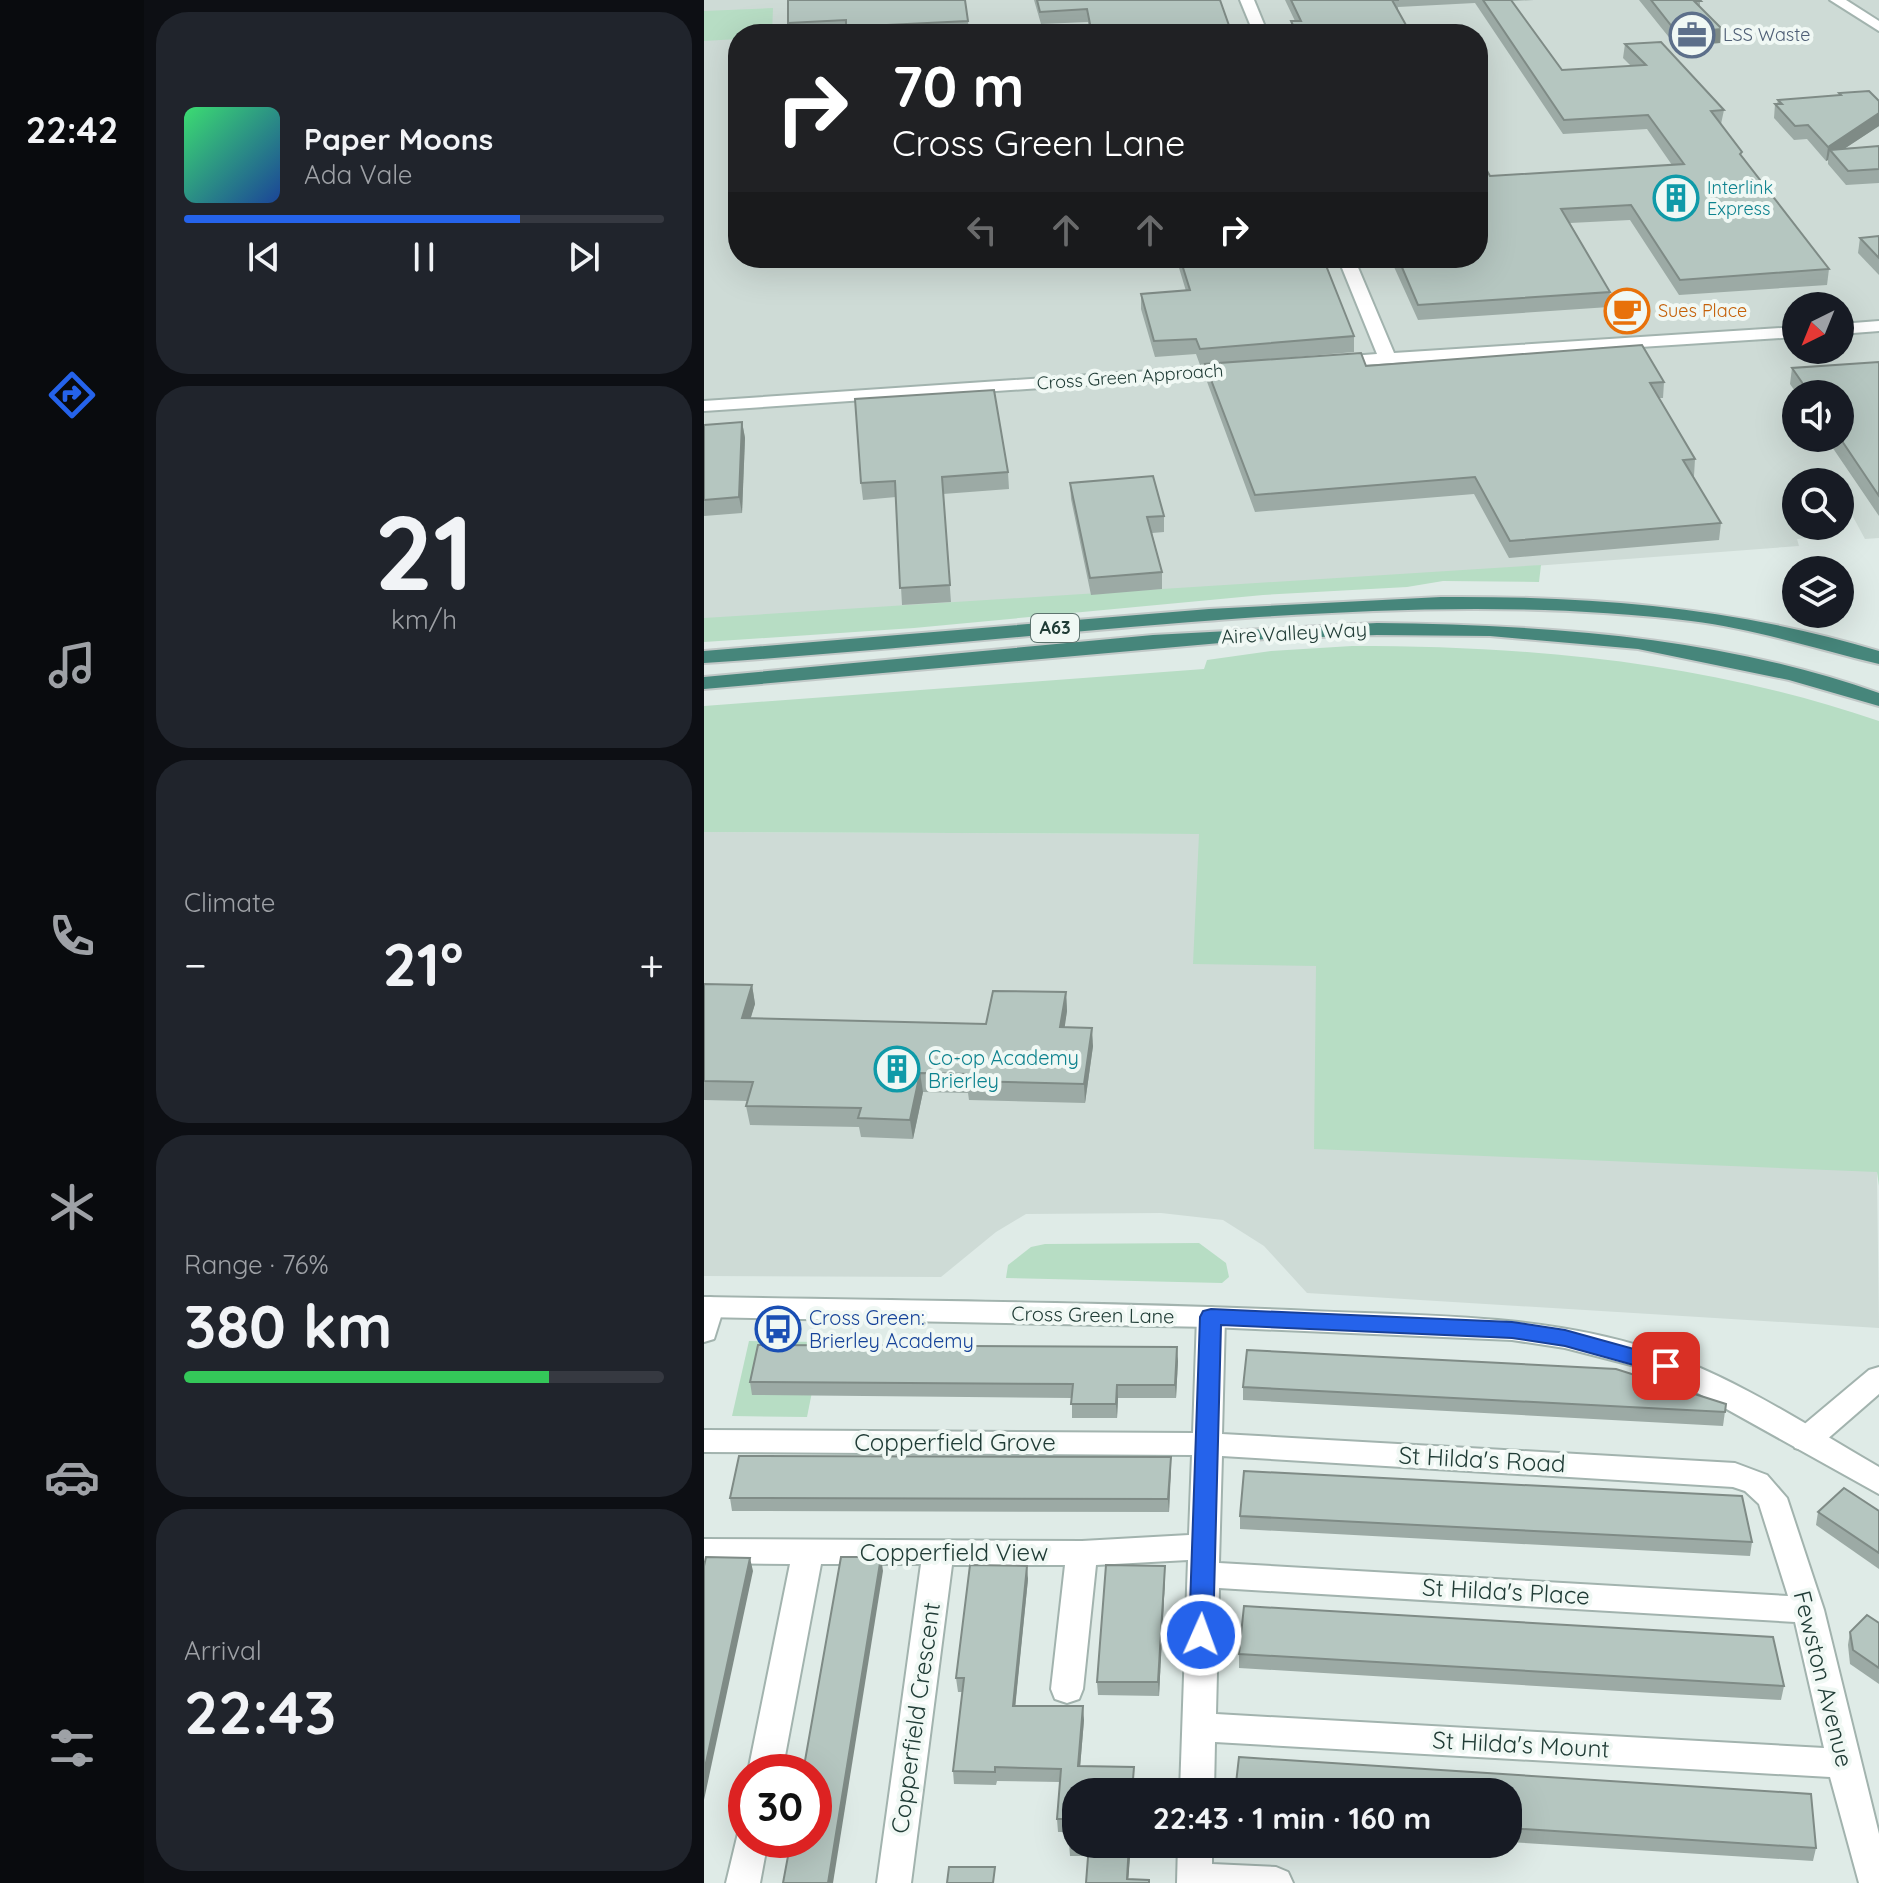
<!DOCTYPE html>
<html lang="en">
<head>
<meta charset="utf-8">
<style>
  body { margin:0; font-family:Quicksand,sans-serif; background:#20242c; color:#f1f3f6; height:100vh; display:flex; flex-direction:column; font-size:30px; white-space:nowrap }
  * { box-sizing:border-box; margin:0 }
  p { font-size:26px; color:#9ea1a6 }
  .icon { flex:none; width:44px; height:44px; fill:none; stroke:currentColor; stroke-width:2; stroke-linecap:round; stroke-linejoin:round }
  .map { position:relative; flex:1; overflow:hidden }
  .sheet { display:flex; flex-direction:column; gap:12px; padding:12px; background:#0d0f14; width:560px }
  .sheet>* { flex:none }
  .top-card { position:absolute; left:24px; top:24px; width:760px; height:244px; border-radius:32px; box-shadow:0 8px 32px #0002; background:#202124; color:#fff; overflow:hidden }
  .needle { width:52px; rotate:223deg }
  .tools { position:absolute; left:1078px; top:292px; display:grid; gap:16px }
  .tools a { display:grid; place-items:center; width:72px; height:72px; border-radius:50%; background:#171b24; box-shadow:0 8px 32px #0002; font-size:40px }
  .speed { position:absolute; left:24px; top:1754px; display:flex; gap:16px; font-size:40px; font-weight:700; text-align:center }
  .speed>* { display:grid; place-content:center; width:104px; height:104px; border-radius:50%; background:#171b24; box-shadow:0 8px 32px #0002; line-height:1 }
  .speed .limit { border:12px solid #d22; background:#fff; color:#111 }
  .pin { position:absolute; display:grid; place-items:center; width:68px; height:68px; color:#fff; margin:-34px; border-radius:16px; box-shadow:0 4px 12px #0006 }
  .me { position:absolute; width:88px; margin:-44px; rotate:2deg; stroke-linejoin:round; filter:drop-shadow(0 0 6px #0008) }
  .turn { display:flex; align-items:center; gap:28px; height:168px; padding:0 32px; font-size:36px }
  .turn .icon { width:104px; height:104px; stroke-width:2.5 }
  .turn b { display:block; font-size:56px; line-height:68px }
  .lanes { display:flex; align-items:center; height:76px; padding:0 32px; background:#0003; justify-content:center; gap:40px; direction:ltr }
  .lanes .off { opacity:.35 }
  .big { font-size:60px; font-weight:700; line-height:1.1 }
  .sheet .widget { flex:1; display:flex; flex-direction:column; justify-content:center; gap:12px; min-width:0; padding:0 28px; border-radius:32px; background:#20242c }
  .sheet .dial { align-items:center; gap:0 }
  .dial b { font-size:104px; line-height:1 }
  .song { display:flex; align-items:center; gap:24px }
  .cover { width:96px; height:96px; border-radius:12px; background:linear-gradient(135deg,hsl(140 70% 55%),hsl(220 70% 35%)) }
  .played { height:8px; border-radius:4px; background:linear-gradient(90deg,#2563eb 70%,#363941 70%) }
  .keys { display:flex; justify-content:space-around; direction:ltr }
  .heat { display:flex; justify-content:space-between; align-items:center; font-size:44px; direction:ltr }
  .charge { height:12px; border-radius:6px; background:linear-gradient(90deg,#34c759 76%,#363941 0) }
  .trip { position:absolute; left:358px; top:1778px; width:460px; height:80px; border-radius:32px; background:#171b24; box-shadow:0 8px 32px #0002; font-weight:700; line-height:80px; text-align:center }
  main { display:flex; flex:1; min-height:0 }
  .tabs { display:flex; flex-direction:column; width:144px; justify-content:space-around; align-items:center; background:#090b0e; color:#9ea1a6 }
  .tabs .icon { width:56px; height:56px }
  .tabs .selected { color:#2563eb }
  .tabs b { font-size:36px; color:#f1f3f6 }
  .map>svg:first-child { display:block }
  .built { fill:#cedbd6; fill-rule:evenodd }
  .green { fill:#b7ddc4 }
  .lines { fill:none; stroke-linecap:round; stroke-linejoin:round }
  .minor-casing { stroke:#a2b3ae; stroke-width:4 }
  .tertiary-casing { stroke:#a2b3ae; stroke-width:4 }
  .trunk-casing { stroke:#c1c8c7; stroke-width:4 }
  .minor { fill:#fff; fill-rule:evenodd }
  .tertiary { fill:#fff; fill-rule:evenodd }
  .trunk { fill:#46867b; fill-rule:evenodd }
  .wall { fill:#9caaa5 }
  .shaded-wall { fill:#7f8b86 }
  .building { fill:#b5c6c0; stroke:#7f8b86; stroke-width:2 }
  .route { fill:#2563eb; stroke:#184099; stroke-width:2 }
  .labels { text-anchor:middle; stroke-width:8; stroke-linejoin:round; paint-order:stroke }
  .far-service-label { font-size:18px; fill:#4e5e75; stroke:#f0f8f4; text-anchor:start }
  .far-culture-label { font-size:18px; fill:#0d838f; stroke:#f0f8f4; text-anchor:start }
  .far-food-label { font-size:18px; fill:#c56008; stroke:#f0f8f4; text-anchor:start }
  .far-street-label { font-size:18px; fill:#203c36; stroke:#f0f8f4 }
  .shield { fill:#f0f8f4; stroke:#5e746f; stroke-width:2 }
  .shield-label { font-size:18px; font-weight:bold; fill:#203c36 }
  .street-label { font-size:20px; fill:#203c36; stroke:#f0f8f4 }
  .culture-label { font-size:20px; fill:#0d838f; stroke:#f0f8f4; text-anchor:start }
  .transit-label { font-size:20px; fill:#164399; stroke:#f0f8f4; text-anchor:start }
  .near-street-label { font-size:24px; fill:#203c36; stroke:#f0f8f4 }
</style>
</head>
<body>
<main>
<nav class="tabs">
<b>22:42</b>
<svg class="icon selected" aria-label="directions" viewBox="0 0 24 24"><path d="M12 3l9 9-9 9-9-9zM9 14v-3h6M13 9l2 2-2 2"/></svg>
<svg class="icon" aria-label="music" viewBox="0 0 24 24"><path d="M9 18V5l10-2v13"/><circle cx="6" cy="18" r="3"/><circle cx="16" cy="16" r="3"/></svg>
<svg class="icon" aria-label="phone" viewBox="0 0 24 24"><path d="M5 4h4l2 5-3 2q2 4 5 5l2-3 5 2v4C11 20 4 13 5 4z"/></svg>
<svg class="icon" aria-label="climate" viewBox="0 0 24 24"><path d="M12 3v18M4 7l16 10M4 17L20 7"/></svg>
<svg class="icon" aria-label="car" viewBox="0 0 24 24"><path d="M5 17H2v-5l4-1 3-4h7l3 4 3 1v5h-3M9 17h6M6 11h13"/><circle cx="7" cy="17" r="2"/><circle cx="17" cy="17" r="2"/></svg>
<svg class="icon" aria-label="filters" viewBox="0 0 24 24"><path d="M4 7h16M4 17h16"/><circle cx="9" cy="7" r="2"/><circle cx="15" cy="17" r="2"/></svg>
</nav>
<section class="sheet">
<div class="widget">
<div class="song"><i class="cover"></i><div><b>Paper Moons</b><p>Ada Vale</p></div></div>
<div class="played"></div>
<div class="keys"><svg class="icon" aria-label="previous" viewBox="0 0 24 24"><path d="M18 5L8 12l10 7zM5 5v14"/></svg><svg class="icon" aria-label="pause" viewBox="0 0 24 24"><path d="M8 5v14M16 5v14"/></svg><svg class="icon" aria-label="next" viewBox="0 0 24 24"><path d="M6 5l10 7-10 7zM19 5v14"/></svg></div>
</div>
<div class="widget dial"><b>21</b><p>km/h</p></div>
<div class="widget"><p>Climate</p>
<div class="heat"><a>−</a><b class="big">21°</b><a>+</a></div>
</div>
<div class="widget"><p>Range · 76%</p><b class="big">380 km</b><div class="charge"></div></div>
<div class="widget"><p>Arrival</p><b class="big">22:43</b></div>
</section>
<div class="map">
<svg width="1175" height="1883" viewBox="0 0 1175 1883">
  <rect width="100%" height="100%" fill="#dfebe7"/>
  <g class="built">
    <path d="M0,0H1175V538L1161,539L1148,515L1136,522V482H1092V526H1131L1114,537L1093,539L1095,546L0,629ZM34,34H774V258H34ZM1092,306H1136V350H1092ZM1092,394H1136V438H1092Z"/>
    <polygon points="0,832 496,834 612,966 1173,1172 1175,1328 603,1293 560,1246 519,1220 457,1213 322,1214 292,1232 237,1277 0,1276"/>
  </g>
  <g class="green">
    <polygon points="69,8 68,34 34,34 34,39 0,41 0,11"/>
    <polygon points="837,565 835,582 739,581 703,587 559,595 210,628 0,642 0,618"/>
    <path d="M648,646C831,646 1001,662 1175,721V1186L1173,1172L610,1149L612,966L489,964L495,834L0,832V706L500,669L503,660L567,651Z"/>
    <polygon points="495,1243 522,1263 525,1277 518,1283 302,1278 304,1265 327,1247 341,1244"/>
    <polygon points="45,1341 118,1342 103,1417 28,1416"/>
  </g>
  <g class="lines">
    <g class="minor-casing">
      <g id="minor">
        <polygon points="536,0 550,0 564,34 550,34"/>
        <polygon points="1126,0 1142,0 1175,21 1175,31"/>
        <polygon points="634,258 650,258 690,353 1092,327 1092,337 627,367 618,362 621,358 673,354"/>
        <polygon points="1175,321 1175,331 1136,334 1136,324"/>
        <polygon points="535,365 541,366 544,370 541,374 0,411 0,401"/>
        <polygon points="6,1297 16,1300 20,1307 10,1339 0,1342 0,1299"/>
        <path d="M507,1307L517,1310L521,1317L518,1434L1031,1463L1063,1475L1083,1498L1120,1610L1175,1834V1883H1155L1126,1777L511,1742L510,1792H476L484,1560L392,1565L379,1689L375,1699L363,1703L351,1699L347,1689L361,1565H248L207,1883H173L217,1564H117L78,1772H44L86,1564L0,1563V1539L378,1541L485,1535L488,1455L0,1452V1430L489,1433L493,1317L497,1310ZM518,1456L1029,1487L1041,1491L1055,1504L1084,1596L515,1563ZM515,1588L1091,1622L1120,1748L512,1714Z"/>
        <polygon points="1175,1367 1175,1394 1113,1448 1102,1451 1091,1448 1087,1440 1091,1432 1165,1370"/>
        <polygon points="42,1827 42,1840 64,1840 56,1883 22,1883 35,1829"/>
        <polygon points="474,1844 508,1844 508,1864 572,1867 584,1872 589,1883 473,1883"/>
      </g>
    </g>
    <g class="tertiary-casing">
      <path id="tertiary" d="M0,1297C202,1301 405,1302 607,1311C722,1316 839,1314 949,1350C1030,1376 1102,1425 1175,1467V1494L974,1382L935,1367L861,1348L808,1340L507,1327L0,1317Z"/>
    </g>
    <g class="trunk-casing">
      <g id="trunk">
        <path d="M737,597C889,596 1029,607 1175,651V664C1112,649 1052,629 987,621C839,603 690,608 541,618C361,631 181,651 0,663V651L505,609Z"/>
        <path d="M673,623C842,625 1014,636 1175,693V706L1085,680L934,649L786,636L673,635L561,639L0,689V677L449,635Z"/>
      </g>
    </g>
    <use href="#minor" class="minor"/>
    <use href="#tertiary" class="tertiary"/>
    <use href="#trunk" class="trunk"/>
  </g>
  <g class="wall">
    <polygon points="84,0 264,21 265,34 85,34 84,23"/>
    <polygon points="330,0 516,0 528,34 386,34 384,22 337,24"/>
    <polygon points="581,0 830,0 808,1 858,70 927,66 919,58 921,44 1020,110 1017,124 1038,156 1125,269 1123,285 975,295 926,220 866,223 906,292 905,307 714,320 686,258 774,258 786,176 968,165 943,129 859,134 771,3 694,7 694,12 707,34 587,34 587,21 591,21"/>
    <polygon points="935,0 996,0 996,7 1018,29 1016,43 972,46"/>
    <polygon points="1135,93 1175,101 1175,126 1141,148 1175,146 1175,183 1142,185 1124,164 1124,160 1122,161 1103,139 1090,140 1070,118 1071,104 1073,104 1074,100 1135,95"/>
    <polygon points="1175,236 1175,275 1154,253 1156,238"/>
    <polygon points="472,258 619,258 650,336 650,352 558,360 960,382 959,398 955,398 991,459 990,476 988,476 1017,523 1015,540 805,558 770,494 551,512 502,379 502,364 496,365 492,354 451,357 437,309 437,294 482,291"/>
    <polygon points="1175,362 1175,516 1122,438 1136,438 1136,394 1093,394 1086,384 1088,368"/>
    <polygon points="38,422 41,438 38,513 0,516 0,425"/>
    <polygon points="304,472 305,489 239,494 247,602 198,605 192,497 159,500 157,483"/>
    <polygon points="366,483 460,516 460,532 448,533 458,572 458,589 387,595 367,499"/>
    <polygon points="0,984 48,985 51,1004 46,1019 282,1024 362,992 363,1011 360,1027 389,1046 381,1103 265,1100 264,1093 219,1092 209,1139 157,1137 155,1127 46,1125 42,1106 44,1101 0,1100"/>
    <polygon points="474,1361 472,1398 414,1398 413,1418 368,1418 368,1398 48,1395 46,1382"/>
    <polygon points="539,1387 1022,1404 1019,1426 539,1400"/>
    <polygon points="467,1457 465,1512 28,1511 26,1498"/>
    <polygon points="1175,1511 1175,1569 1112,1525 1114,1512"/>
    <polygon points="536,1516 1048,1542 1046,1556 536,1529"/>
    <polygon points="461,1566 461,1579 455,1696 394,1695 393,1682"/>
    <polygon points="324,1579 311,1706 380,1720 376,1767 430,1767 430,1792 372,1792 372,1844 427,1844 424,1879 382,1883 384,1856 366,1856 365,1843 366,1832 354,1832 353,1819 356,1782 293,1781 292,1785 250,1784 249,1771 258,1692 254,1692 252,1678"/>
    <polygon points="1175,1623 1175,1684 1146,1664 1144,1645 1146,1632"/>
    <polygon points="535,1654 1080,1686 1077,1700 949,1693 535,1668"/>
    <polygon points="804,1792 1112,1848 1109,1861 804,1842"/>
  </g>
  <g class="shaded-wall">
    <polygon points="1018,29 1016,43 972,46 973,33"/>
    <polygon points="1175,113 1175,126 1131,155 1126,150 1124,160 1122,161 1124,147"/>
    <polygon points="38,422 41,438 38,513 35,497"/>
    <polygon points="48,985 51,1004 41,1037 38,1018"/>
    <polygon points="362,992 363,1011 358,1046 356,1027"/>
    <polygon points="388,1028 389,1046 381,1103 380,1084"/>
    <polygon points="216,1073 219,1092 209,1139 206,1120"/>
    <polygon points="473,1347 474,1361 472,1398 471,1385"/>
    <polygon points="413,1385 414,1398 413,1418 412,1404"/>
    <polygon points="467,1457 467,1470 465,1512 464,1499"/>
    <polygon points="177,1557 179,1571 129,1883 124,1883"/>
    <polygon points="46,1558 49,1571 0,1800 0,1772"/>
    <polygon points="323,1566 324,1579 310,1719 309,1706"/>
    <polygon points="461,1566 461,1579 455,1696 454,1682"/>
    <polygon points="379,1706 380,1720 375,1780 374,1766"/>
    <polygon points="425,1844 427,1844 424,1883 423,1883"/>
  </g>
  <g class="building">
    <polygon points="84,0 261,0 264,21 142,27 142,20 84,23"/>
    <polygon points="333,0 516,0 528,34 500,34 497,25 433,28 435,34 388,34 383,9 336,12"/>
    <polygon points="587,0 695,0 688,0 707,34 593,34 587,21 597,21"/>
    <polygon points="779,0 807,0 858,70 942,65 921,44 957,42 1020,110 1007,111 1038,152 1036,154 1125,269 976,280 927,205 857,209 906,292 714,305 694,258 774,258 774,155 786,176 980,164 944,115 860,120"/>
    <polygon points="947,0 996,0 997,1 990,1 1018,29 973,33"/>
    <polygon points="1165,91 1175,101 1175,113 1124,147 1104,125 1091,126 1071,104 1078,104 1074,100 1137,95 1135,93"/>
    <polygon points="1175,146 1175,169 1144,171 1126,150"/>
    <polygon points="1175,236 1175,258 1156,238"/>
    <polygon points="476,258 619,258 650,336 496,349 492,339 450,341 437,294 486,290"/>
    <polygon points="938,345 960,382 946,383 991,459 979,460 1017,523 806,541 771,477 551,495 501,364 657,353 662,366"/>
    <polygon points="1175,362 1175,496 1136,438 1136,394 1106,394 1088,368"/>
    <polygon points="290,390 304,472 238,477 246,585 196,588 191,481 157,483 151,399"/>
    <polygon points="38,422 35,497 0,500 0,425"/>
    <polygon points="449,476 460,516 443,517 458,572 386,578 366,483"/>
    <polygon points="0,984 48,985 38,1018 282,1024 289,991 362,992 356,1027 388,1028 380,1084 263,1081 264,1074 216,1073 206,1120 154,1118 157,1108 42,1106 49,1082 0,1081"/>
    <polygon points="54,1345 473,1347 471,1385 413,1385 412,1404 367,1404 369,1384 46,1382"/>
    <polygon points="543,1350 912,1369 1022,1404 1021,1412 539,1387"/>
    <polygon points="35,1456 467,1457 464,1499 26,1498"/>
    <polygon points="540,1471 1038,1496 1048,1542 536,1516"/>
    <polygon points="1140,1488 1175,1511 1175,1553 1114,1512"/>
    <polygon points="2,1557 46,1558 0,1772 0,1566"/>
    <polygon points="137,1557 177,1557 124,1883 79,1883 87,1840 110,1840 110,1772 99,1772"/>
    <polygon points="266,1565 323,1566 309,1706 379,1706 374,1766 430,1767 428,1792 372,1792 372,1843 365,1843 367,1819 353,1819 357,1769 291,1767 291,1772 249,1771 260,1678 252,1678"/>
    <polygon points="402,1565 461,1566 454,1682 393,1682"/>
    <polygon points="540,1606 1069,1637 1080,1686 535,1654"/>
    <polygon points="1163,1615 1175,1623 1175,1668 1149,1650 1146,1632"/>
    <polygon points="535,1757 1107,1794 1112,1848 804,1828 804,1792 531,1792"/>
    <polygon points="385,1844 425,1844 423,1879 445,1880 445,1883 382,1883"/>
    <polygon points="245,1867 291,1867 289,1883 243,1883"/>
  </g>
  <polygon class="route" points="507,1309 808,1322 861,1330 970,1360 973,1366 970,1372 962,1374 861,1346 808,1338 517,1325 509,1635 506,1642 497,1645 489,1642 485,1635 496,1317 499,1311"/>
  <defs>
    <g id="office-ring" transform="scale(2.3)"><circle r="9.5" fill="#f0f8f4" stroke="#5c6f8a" stroke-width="1.5"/><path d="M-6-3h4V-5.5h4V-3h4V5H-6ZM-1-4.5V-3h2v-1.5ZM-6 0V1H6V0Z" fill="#5c6f8a"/></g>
    <g id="building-ring" transform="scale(2.3)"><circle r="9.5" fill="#f0f8f4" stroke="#0f9aa8" stroke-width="1.5"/><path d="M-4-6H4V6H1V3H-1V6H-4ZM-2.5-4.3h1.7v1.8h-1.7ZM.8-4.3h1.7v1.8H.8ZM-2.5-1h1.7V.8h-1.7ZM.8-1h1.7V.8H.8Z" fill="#0f9aa8"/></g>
    <g id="cafe-ring" transform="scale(2.3)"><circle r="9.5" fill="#f0f8f4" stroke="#e8710a" stroke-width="1.5"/><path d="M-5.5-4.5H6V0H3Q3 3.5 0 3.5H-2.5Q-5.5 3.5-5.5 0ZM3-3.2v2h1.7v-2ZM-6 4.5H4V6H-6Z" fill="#e8710a"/></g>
    <g id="bus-ring" transform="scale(2.3)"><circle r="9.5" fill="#f0f8f4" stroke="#1a4fb4" stroke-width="1.5"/><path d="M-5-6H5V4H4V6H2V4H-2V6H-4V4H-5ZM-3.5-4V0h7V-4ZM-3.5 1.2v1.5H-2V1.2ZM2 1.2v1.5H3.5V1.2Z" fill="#1a4fb4"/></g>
  </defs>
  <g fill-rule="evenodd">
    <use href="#office-ring" x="988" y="35"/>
    <use href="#building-ring" x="972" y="198"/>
    <use href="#cafe-ring" x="923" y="311"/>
    <use href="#building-ring" x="193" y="1069"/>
    <use href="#bus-ring" x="74" y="1329"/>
  </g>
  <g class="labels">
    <g class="far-service-label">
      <text x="1019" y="41">LSS Waste</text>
    </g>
    <g class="far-culture-label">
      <text x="1003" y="194">Interlink<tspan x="1003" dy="21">Express</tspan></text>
    </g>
    <g class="far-food-label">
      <text x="954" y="317">Sues Place</text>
    </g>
    <g class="far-street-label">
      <text transform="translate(426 377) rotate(-4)" y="6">Cross Green Approach</text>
    </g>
    <rect class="shield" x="327" y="614" width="48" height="28" rx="6"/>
    <g class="shield-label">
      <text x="351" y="634">A63</text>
    </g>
    <g class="street-label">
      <text transform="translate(590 633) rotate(-3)" y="7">Aire Valley Way</text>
      <text transform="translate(389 1315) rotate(1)" y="7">Cross Green Lane</text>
    </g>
    <g class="culture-label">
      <text x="224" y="1065">Co-op Academy<tspan x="224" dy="23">Brierley</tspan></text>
    </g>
    <g class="transit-label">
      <text x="105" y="1325">Cross Green:<tspan x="105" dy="23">Brierley Academy</tspan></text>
    </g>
    <g class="near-street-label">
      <text x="251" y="1451">Copperfield Grove</text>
      <text transform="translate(778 1460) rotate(3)" y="8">St Hilda's Road</text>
      <text x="250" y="1561">Copperfield View</text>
      <text transform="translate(802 1592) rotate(3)" y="8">St Hilda's Place</text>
      <text transform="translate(1119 1679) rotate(76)" y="8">Fewston Avenue</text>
      <text transform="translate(212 1718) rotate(-82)" y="8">Copperfield Crescent</text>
      <text transform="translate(817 1745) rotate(3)" y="8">St Hilda's Mount</text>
    </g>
  </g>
</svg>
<div class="tools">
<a><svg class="needle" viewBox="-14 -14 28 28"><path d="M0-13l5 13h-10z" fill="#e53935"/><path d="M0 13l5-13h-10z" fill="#9ea1a6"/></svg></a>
<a><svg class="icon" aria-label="sound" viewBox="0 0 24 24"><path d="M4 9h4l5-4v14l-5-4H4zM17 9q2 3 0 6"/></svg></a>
<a><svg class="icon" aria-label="search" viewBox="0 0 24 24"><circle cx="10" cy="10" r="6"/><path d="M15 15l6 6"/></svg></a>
<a><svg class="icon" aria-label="layers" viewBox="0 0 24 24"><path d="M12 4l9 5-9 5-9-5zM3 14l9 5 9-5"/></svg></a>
</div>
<div class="speed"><div class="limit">30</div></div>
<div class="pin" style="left:962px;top:1366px;background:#d93025"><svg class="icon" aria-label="arrive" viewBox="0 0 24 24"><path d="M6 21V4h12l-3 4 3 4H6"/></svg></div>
<svg class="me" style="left:497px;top:1635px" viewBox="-20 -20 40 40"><circle r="17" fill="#2563eb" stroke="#fff" stroke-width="3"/><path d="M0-11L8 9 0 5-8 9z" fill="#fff"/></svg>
<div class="trip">22:43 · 1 min · 160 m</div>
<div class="top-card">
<div class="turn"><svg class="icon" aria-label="right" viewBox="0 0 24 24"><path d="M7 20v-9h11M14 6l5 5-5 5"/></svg><div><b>70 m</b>Cross Green Lane</div></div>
<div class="lanes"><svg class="icon off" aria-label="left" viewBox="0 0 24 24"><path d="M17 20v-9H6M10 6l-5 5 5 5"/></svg><svg class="icon off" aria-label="ahead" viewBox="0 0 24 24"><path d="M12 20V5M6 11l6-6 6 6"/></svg><svg class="icon off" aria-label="ahead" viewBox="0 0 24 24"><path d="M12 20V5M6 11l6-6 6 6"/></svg><svg class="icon" aria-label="right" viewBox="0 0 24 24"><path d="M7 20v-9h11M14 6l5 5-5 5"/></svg></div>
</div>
</div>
</main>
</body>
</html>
